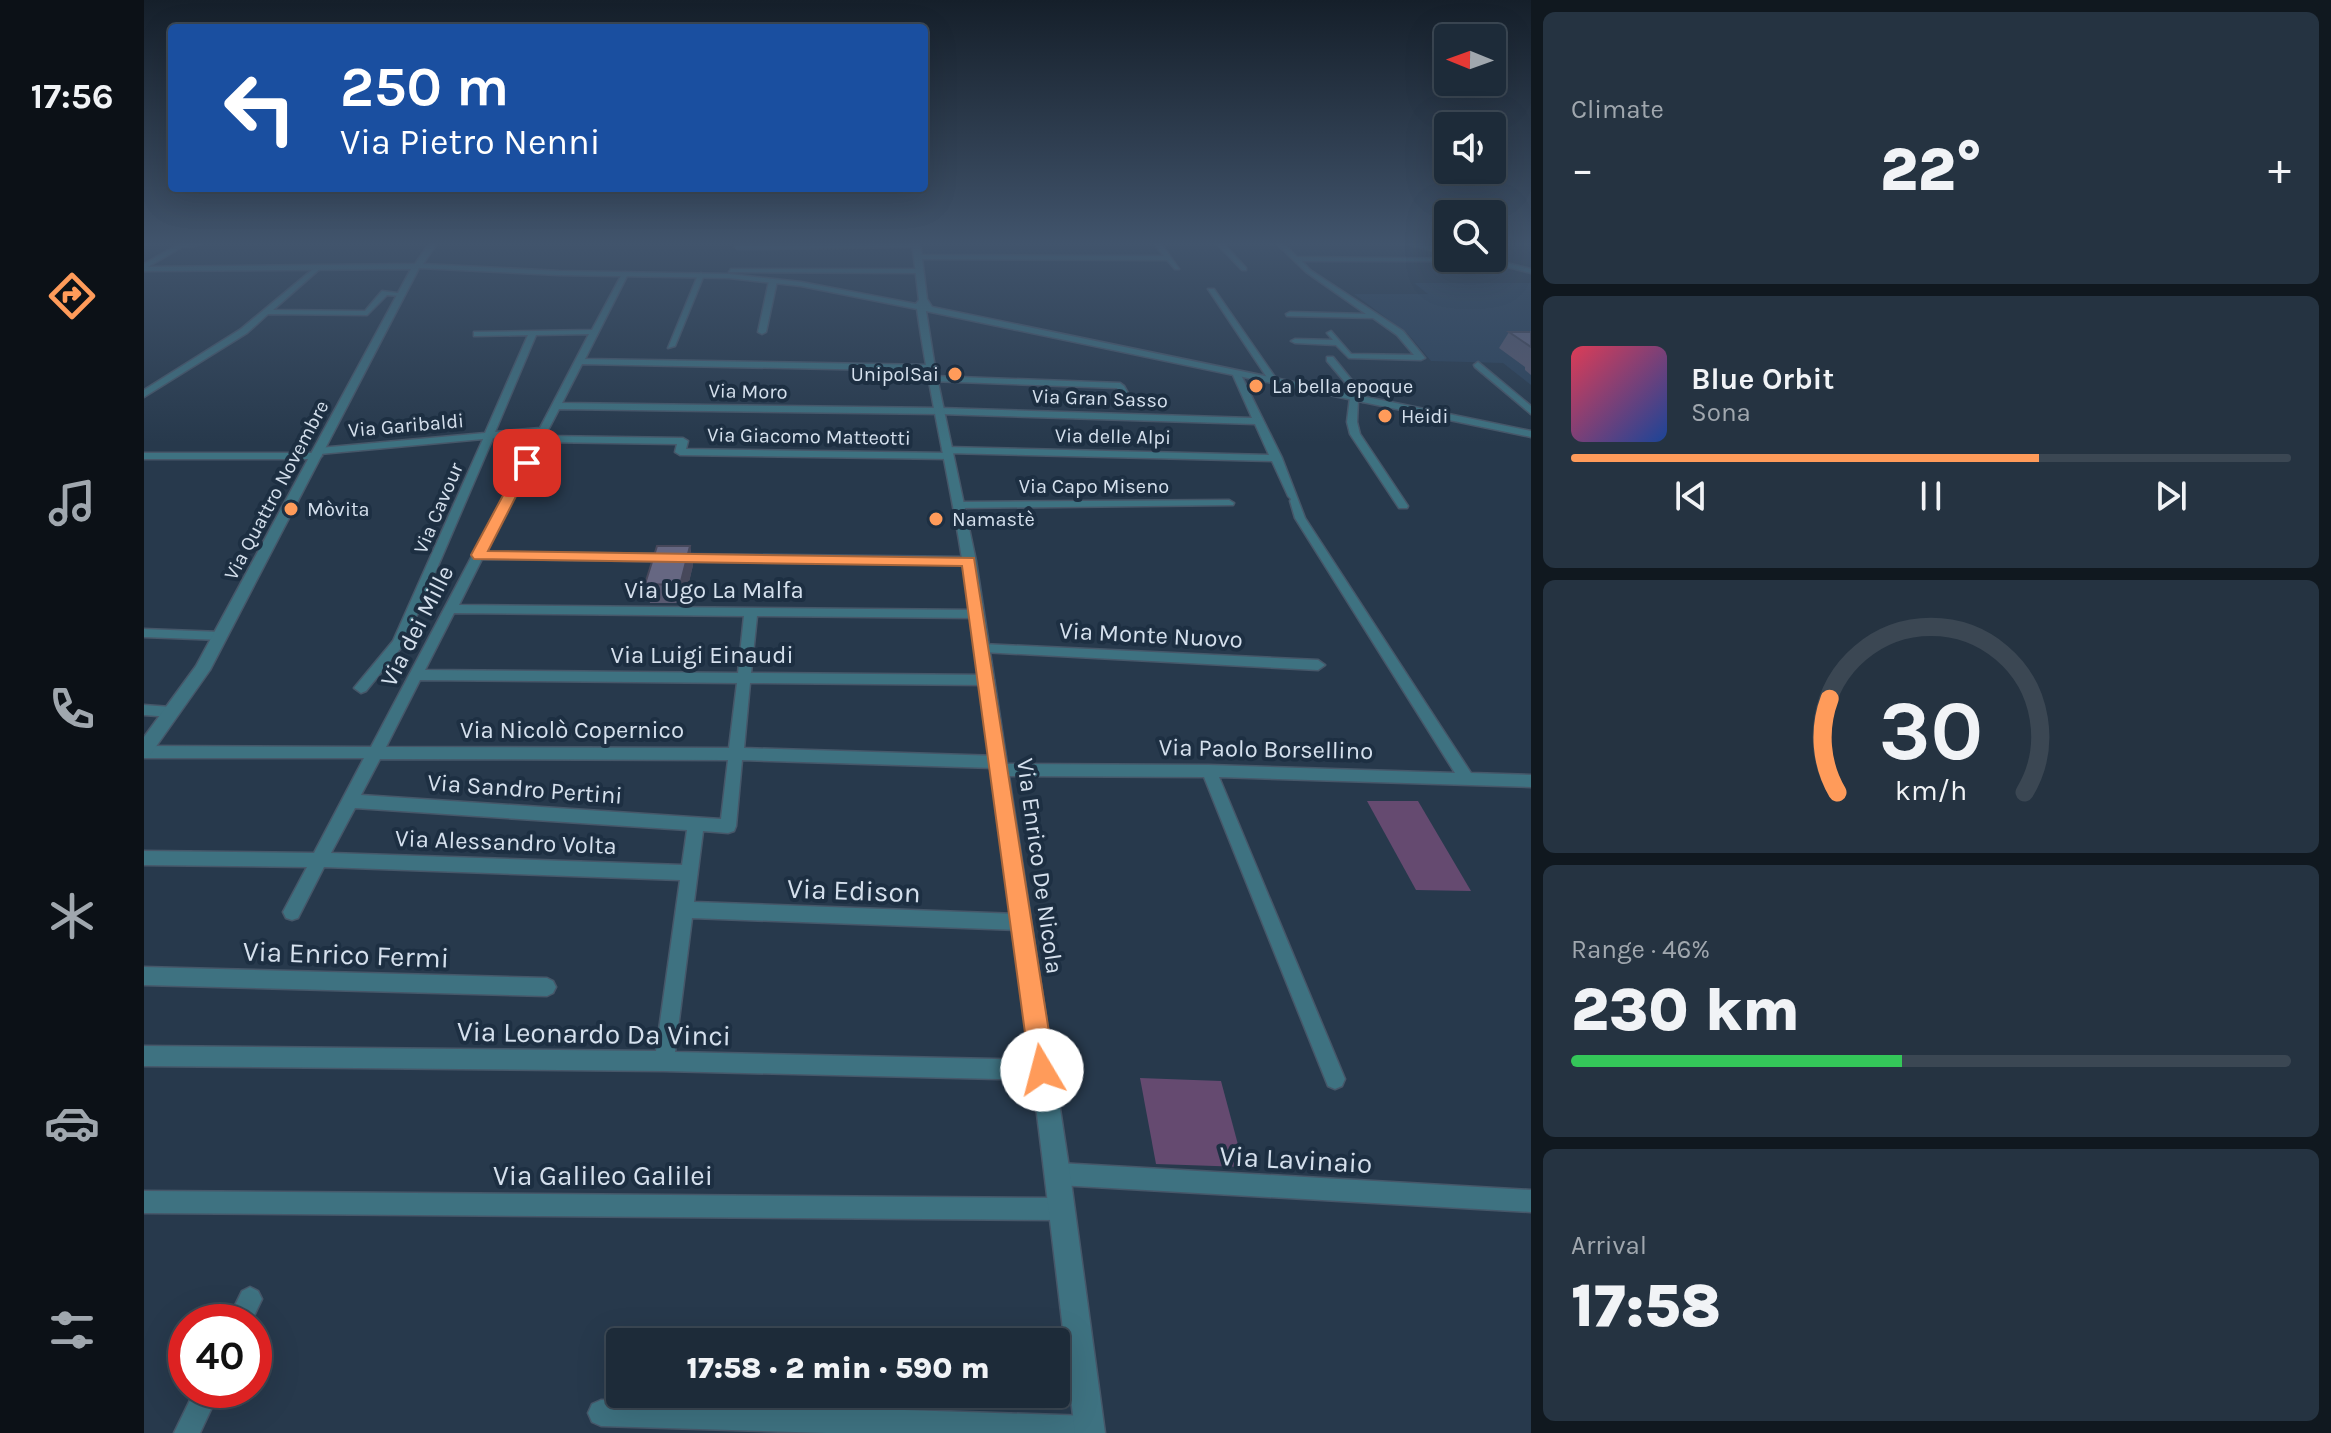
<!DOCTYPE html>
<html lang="en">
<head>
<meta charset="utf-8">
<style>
  body { margin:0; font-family:Karla,sans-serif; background:#253341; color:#f1f3f6; height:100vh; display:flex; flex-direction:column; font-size:30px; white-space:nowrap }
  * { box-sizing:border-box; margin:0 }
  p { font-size:26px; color:#a0a7ae }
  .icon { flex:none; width:44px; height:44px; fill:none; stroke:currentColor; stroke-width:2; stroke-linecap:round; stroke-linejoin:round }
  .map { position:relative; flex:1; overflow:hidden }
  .drawer { display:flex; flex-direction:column; gap:12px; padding:12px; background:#10181f; width:800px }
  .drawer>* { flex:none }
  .banner { position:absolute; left:24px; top:24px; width:760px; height:168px; border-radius:8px; box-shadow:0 8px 32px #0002,0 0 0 2px #3b4753; background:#1a4fa0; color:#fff; overflow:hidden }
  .needle { width:52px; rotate:271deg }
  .buttons { position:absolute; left:1290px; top:24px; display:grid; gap:16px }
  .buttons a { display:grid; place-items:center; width:72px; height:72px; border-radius:8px; background:#1d2b39; box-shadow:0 8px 32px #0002,0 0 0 2px #3b4753; font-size:40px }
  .speed { position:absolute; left:24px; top:1304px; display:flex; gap:16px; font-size:40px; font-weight:700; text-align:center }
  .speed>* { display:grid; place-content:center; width:104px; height:104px; border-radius:50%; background:#1d2b39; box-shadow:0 8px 32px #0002,0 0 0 2px #3b4753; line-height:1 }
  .speed .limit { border:12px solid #d22; background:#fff; color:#111 }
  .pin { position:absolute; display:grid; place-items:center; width:68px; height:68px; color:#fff; margin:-34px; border-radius:16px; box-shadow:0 4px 12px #0006 }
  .me { position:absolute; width:88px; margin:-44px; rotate:352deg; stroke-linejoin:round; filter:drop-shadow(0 0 6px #0008) }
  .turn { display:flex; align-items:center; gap:28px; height:168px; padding:0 40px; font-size:36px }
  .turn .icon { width:104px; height:104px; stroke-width:2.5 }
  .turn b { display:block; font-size:56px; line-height:68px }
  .big { font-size:60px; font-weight:800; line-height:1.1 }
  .drawer .card { flex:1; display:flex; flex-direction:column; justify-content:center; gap:12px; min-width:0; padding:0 28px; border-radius:12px; background:#253341 }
  .drawer .dial { align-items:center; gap:0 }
  .dial svg { height:208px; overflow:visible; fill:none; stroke:#3b4753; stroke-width:7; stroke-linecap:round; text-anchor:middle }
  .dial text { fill:#f1f3f6; stroke:none }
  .song { display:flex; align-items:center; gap:24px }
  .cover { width:96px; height:96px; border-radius:12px; background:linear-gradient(135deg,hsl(350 70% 55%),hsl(220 70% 35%)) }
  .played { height:8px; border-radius:4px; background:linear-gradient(90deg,#ff9b5a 65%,#3b4753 65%) }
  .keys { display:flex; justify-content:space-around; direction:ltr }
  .heat { display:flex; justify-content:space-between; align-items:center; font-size:44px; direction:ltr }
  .charge { height:12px; border-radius:6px; background:linear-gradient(90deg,#34c759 46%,#3b4753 0) }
  .trip { position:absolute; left:462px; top:1328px; width:464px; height:80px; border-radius:8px; background:#1d2b39; box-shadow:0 8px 32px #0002,0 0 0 2px #3b4753; font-weight:800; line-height:80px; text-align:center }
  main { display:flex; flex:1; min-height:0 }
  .tabs { display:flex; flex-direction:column; width:144px; justify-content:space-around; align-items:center; background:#0c1117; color:#a0a7ae }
  .tabs .icon { width:56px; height:56px }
  .tabs .on { color:#ff9b5a }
  .tabs b { font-size:36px; color:#f1f3f6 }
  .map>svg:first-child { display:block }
  .built { fill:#2c435c }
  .green { fill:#654a70 }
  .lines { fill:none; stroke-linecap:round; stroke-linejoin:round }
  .minor-casing { stroke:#465769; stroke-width:3 }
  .tertiary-casing { stroke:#465769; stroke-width:3 }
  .minor { fill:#3e7281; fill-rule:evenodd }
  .tertiary { fill:#3e7281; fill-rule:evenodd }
  .wall { fill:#585970 }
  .shaded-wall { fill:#47485b }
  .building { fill:#666782; stroke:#47485b; stroke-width:2 }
  .route { fill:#ff9b5a; stroke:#a6653a; stroke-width:2 }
  .poi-dot { fill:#ff9b5a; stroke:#1d2f42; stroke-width:3 }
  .labels { text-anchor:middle; stroke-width:8; stroke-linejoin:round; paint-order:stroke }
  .far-poi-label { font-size:20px; fill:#d5e0ed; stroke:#1d2f42; text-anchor:start }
  .far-street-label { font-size:20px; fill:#d5e0ed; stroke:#1d2f42 }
  .street-label { font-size:24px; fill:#d5e0ed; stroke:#1d2f42 }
  .near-street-label { font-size:28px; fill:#d5e0ed; stroke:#1d2f42 }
</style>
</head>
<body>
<main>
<nav class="tabs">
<b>17:56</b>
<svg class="icon on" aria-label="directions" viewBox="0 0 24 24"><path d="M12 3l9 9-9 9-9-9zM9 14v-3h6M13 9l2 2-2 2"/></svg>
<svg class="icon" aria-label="music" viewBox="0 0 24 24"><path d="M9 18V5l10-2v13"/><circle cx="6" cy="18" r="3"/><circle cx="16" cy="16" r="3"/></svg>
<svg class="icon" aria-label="phone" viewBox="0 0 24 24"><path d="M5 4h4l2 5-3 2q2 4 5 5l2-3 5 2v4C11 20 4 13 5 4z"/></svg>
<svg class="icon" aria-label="climate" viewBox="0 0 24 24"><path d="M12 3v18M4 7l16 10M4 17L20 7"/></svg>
<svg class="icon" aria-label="car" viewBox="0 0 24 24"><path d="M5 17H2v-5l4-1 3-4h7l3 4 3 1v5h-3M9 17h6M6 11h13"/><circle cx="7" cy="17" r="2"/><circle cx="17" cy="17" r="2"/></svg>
<svg class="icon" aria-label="filters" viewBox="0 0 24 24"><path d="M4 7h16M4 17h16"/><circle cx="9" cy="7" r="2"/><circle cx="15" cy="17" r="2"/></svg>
</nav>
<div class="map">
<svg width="1387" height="1433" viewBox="0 0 1387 1433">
  <rect width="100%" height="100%" fill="#27394c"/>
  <polygon class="built" points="1270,283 1387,283 1387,385 1359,363 1287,361 1264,334 1210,294 1284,294"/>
  <g class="green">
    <polygon points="1223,801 1274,801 1327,891 1272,890"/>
    <polygon points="996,1078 1077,1081 1100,1167 1012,1164"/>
  </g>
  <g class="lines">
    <g class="minor-casing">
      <g id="minor">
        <polygon points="54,242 56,245 38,247 0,269 0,264 35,244"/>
        <polygon points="1009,242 1016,242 1035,269 1031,269 1023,260 773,259 770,257 773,255 1020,256"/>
        <polygon points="1071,242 1078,242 1102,268 1102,270 1098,270"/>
        <polygon points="1131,242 1138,242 1153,257 1339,259 1336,261 1158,261 1166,270 1259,331 1281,358 1277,360 1205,358 1192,345 1151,343 1147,341 1151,339 1189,340 1183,333 1187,331 1207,354 1270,355 1253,335 1229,318 1143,316 1142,314 1146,312 1222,314 1162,272"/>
        <polygon points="772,244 774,247 594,249 591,247 594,245"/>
        <polygon points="174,265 179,266 129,310 221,311 238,291 261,294 257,296 243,295 223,315 124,314 103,333 0,397 0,390 97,329"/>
        <polygon points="587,269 774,269 777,271 774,273 585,272"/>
        <path d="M481,272L484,274L441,359L786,365L790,368L786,371L438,364L418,403L796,408L1108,418L1088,373L1095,371L1138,458L1161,518L1327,773L1387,775V787L1075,777L1201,1079L1198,1086L1191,1089L1184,1086L1060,777L856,776L851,774L850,768L598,760L592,826L590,831L584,833L559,831L550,902L877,914L883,916L886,922L883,928L877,930L548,918L531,1052L898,1060L905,1063L908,1070L905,1077L898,1080L520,1071L0,1066V1046L512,1051L536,880L180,867L154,918L148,920L142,918L139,912L163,867L0,865V851L170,853L220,758H0V746L227,747L393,433L349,438L261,643L222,691L217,693L210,688L249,641L339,439L176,454L178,456L173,459H0V453H172V449L175,448L341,433L384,335L333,336H330V332L448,330L478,274ZM445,334L396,428L351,432L392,335ZM415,409L796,414L1111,424L1125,455L803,447L798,450L803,453L1128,461L1144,496L1147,499L1146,501L1151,518L1311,773L1065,765L861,764L860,758L855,756L600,748L606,683L843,685L850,680L843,675L607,673L613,616L833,618L839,614L833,610L315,605L338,559L825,565L831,561L825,557L342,552L398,442L533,444L531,452L536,455L804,459L809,456L804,453L542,449L544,441L539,438L401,436ZM310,613L600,616L594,673L281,670ZM276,680L593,683L585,748L242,747ZM236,759L584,760L577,819L217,795ZM211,808L543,830L538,865L187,853Z"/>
        <polygon points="557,273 560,275 531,346 524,348 554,275"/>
        <polygon points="629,279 633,281 622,332 618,334 614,332 625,281"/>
        <polygon points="1064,289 1070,289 1133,380 1132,382 1126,382"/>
        <polygon points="1183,357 1189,357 1223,399 1219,402 1214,399 1213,422 1216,434 1264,506 1263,508 1255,508 1206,434 1203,422 1206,397 1211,394 1183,361"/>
        <polygon points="1334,362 1387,406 1387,414 1331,367 1330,365"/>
        <polygon points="789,376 976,383 980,386 990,404 982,406 973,388 786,381 785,379"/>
        <polygon points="1085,500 1090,503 1089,505 815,508 810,505 815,502"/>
        <polygon points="0,629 77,632 83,636 77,640 0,637"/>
        <polygon points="838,644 1174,660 1181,665 1174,670 838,652 832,648"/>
        <polygon points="0,705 27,707 34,712 27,717 0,715"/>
        <polygon points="0,967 403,978 409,981 412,987 409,993 403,996 0,985"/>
        <polygon points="914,1163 1387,1190 1387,1212 914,1185 906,1182 903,1174 906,1166"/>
        <polygon points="0,1191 918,1198 926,1201 929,1209 926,1217 918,1220 0,1213"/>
        <polygon points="106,1287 114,1291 118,1299 107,1322 83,1322 98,1291"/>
        <polygon points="51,1390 76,1390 56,1433 30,1433"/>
        <polygon points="457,1400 946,1416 955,1420 959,1429 957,1433 682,1433 457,1426 448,1422 444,1413 448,1404"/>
      </g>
    </g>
    <g class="tertiary-casing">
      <g id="tertiary">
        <polygon points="0,242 5,242 0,245"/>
        <path d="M286,242H294L279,264L415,271L585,274L657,282L772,304L775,300L768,242H776L783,299L788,307L1387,431V437L782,311L791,368L832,561L926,1174L961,1433H931C898,1143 861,853 819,565C806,479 785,395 773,309L657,286L585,278L415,275L275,268L66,670L6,755L0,757V737L52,666L267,269L0,271V267L271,264Z"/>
        <polygon points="1253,242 1268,242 1304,250 1304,254"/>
        <polygon points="1328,258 1342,258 1387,269 1387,273"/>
      </g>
    </g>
    <use href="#minor" class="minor"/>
    <use href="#tertiary" class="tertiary"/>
  </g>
  <g class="wall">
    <polygon points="1365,332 1387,332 1387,375 1381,370 1381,367 1355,348"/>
    <polygon points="546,546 549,565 540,603 506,603 501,584"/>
  </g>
  <polygon class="shaded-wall" points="546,546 549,565 540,603 536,585"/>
  <g class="building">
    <polygon points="1365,332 1387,332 1387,347"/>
    <polygon points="513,546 546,546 536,585 501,584"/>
  </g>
  <linearGradient id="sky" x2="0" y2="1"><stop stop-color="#151f2a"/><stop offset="0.55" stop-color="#41546c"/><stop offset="1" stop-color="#41546c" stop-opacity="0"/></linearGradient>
  <rect width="1387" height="443" fill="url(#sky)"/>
  <polygon class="route" points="378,460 389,463 344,551 830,558 911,1070 907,1079 898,1083 889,1079 886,1070 818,566 330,559 327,555"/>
  <g class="poi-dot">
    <circle cx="811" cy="374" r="8"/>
    <circle cx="1112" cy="386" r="8"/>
    <circle cx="1241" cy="416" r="8"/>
    <circle cx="147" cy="509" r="8"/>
    <circle cx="792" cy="519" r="8"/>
  </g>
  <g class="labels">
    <g class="far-poi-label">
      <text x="795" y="381" text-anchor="end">UnipolSai</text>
      <text x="1128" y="393">La bella epoque</text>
      <text x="1257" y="423">Heidi</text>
      <text x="163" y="516">Mòvita</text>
      <text x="808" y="526">Namastè</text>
    </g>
    <g class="far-street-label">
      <text transform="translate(604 391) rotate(1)" y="7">Via Moro</text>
      <text transform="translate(956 398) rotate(2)" y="7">Via Gran Sasso</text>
      <text transform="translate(262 425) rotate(-5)" y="7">Via Garibaldi</text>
      <text transform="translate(665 436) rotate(1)" y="7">Via Giacomo Matteotti</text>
      <text transform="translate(969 436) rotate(1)" y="7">Via delle Alpi</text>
      <text x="950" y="493">Via Capo Miseno</text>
      <text transform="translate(132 490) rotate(-62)" y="7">Via Quattro Novembre</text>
      <text transform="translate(294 508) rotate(-67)" y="7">Via Cavour</text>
    </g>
    <g class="street-label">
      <text x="570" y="598">Via Ugo La Malfa</text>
      <text transform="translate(273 626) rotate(-63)" y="8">Via dei Mille</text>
      <text transform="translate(1007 635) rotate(3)" y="8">Via Monte Nuovo</text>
      <text x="558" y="663">Via Luigi Einaudi</text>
      <text x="428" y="738">Via Nicolò Copernico</text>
      <text transform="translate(1122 749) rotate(1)" y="8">Via Paolo Borsellino</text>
      <text transform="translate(381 789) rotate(4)" y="8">Via Sandro Pertini</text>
      <text transform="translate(362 842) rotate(2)" y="8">Via Alessandro Volta</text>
      <text transform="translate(896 866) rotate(82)" y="8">Via Enrico De Nicola</text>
    </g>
    <g class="near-street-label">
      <text transform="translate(710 890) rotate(2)" y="10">Via Edison</text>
      <text transform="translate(202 954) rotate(2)" y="10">Via Enrico Fermi</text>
      <text transform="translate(450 1033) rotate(1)" y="10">Via Leonardo Da Vinci</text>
      <text transform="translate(1152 1159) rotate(3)" y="10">Via Lavinaio</text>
      <text x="459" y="1185">Via Galileo Galilei</text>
    </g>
  </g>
</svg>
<div class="buttons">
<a><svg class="needle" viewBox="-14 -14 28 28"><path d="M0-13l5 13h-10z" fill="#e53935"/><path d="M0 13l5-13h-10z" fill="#a0a7ae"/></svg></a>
<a><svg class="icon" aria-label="sound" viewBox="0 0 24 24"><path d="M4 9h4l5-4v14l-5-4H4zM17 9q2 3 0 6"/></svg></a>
<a><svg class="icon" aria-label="search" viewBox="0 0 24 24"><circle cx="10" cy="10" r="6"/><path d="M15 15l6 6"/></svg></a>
</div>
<div class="speed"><div class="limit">40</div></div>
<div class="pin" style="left:383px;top:463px;background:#d93025"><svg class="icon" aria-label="arrive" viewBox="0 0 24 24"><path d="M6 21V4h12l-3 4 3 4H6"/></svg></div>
<svg class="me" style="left:898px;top:1070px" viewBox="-20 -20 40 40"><circle r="19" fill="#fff"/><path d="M0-13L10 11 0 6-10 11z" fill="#ff9b5a"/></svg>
<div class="trip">17:58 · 2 min · 590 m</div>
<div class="banner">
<div class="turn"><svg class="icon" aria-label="left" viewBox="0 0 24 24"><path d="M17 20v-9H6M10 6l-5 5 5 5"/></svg><div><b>250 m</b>Via Pietro Nenni</div></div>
</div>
</div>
<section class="drawer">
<div class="card"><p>Climate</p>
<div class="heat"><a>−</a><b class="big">22°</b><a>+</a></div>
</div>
<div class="card">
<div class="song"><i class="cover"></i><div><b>Blue Orbit</b><p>Sona</p></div></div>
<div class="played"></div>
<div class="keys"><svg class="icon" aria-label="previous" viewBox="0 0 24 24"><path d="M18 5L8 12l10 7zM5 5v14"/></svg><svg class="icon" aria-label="pause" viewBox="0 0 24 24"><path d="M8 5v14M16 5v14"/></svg><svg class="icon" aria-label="next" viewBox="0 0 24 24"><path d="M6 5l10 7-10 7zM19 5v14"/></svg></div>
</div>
<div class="card dial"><svg viewBox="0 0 100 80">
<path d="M14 69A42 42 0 1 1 86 69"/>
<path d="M14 69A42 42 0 0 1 11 33" stroke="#ff9b5a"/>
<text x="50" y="56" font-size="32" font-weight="700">30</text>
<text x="50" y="72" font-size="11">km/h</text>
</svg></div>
<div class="card"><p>Range · 46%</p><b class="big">230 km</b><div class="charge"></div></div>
<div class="card"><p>Arrival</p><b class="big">17:58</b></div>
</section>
</main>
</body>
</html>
